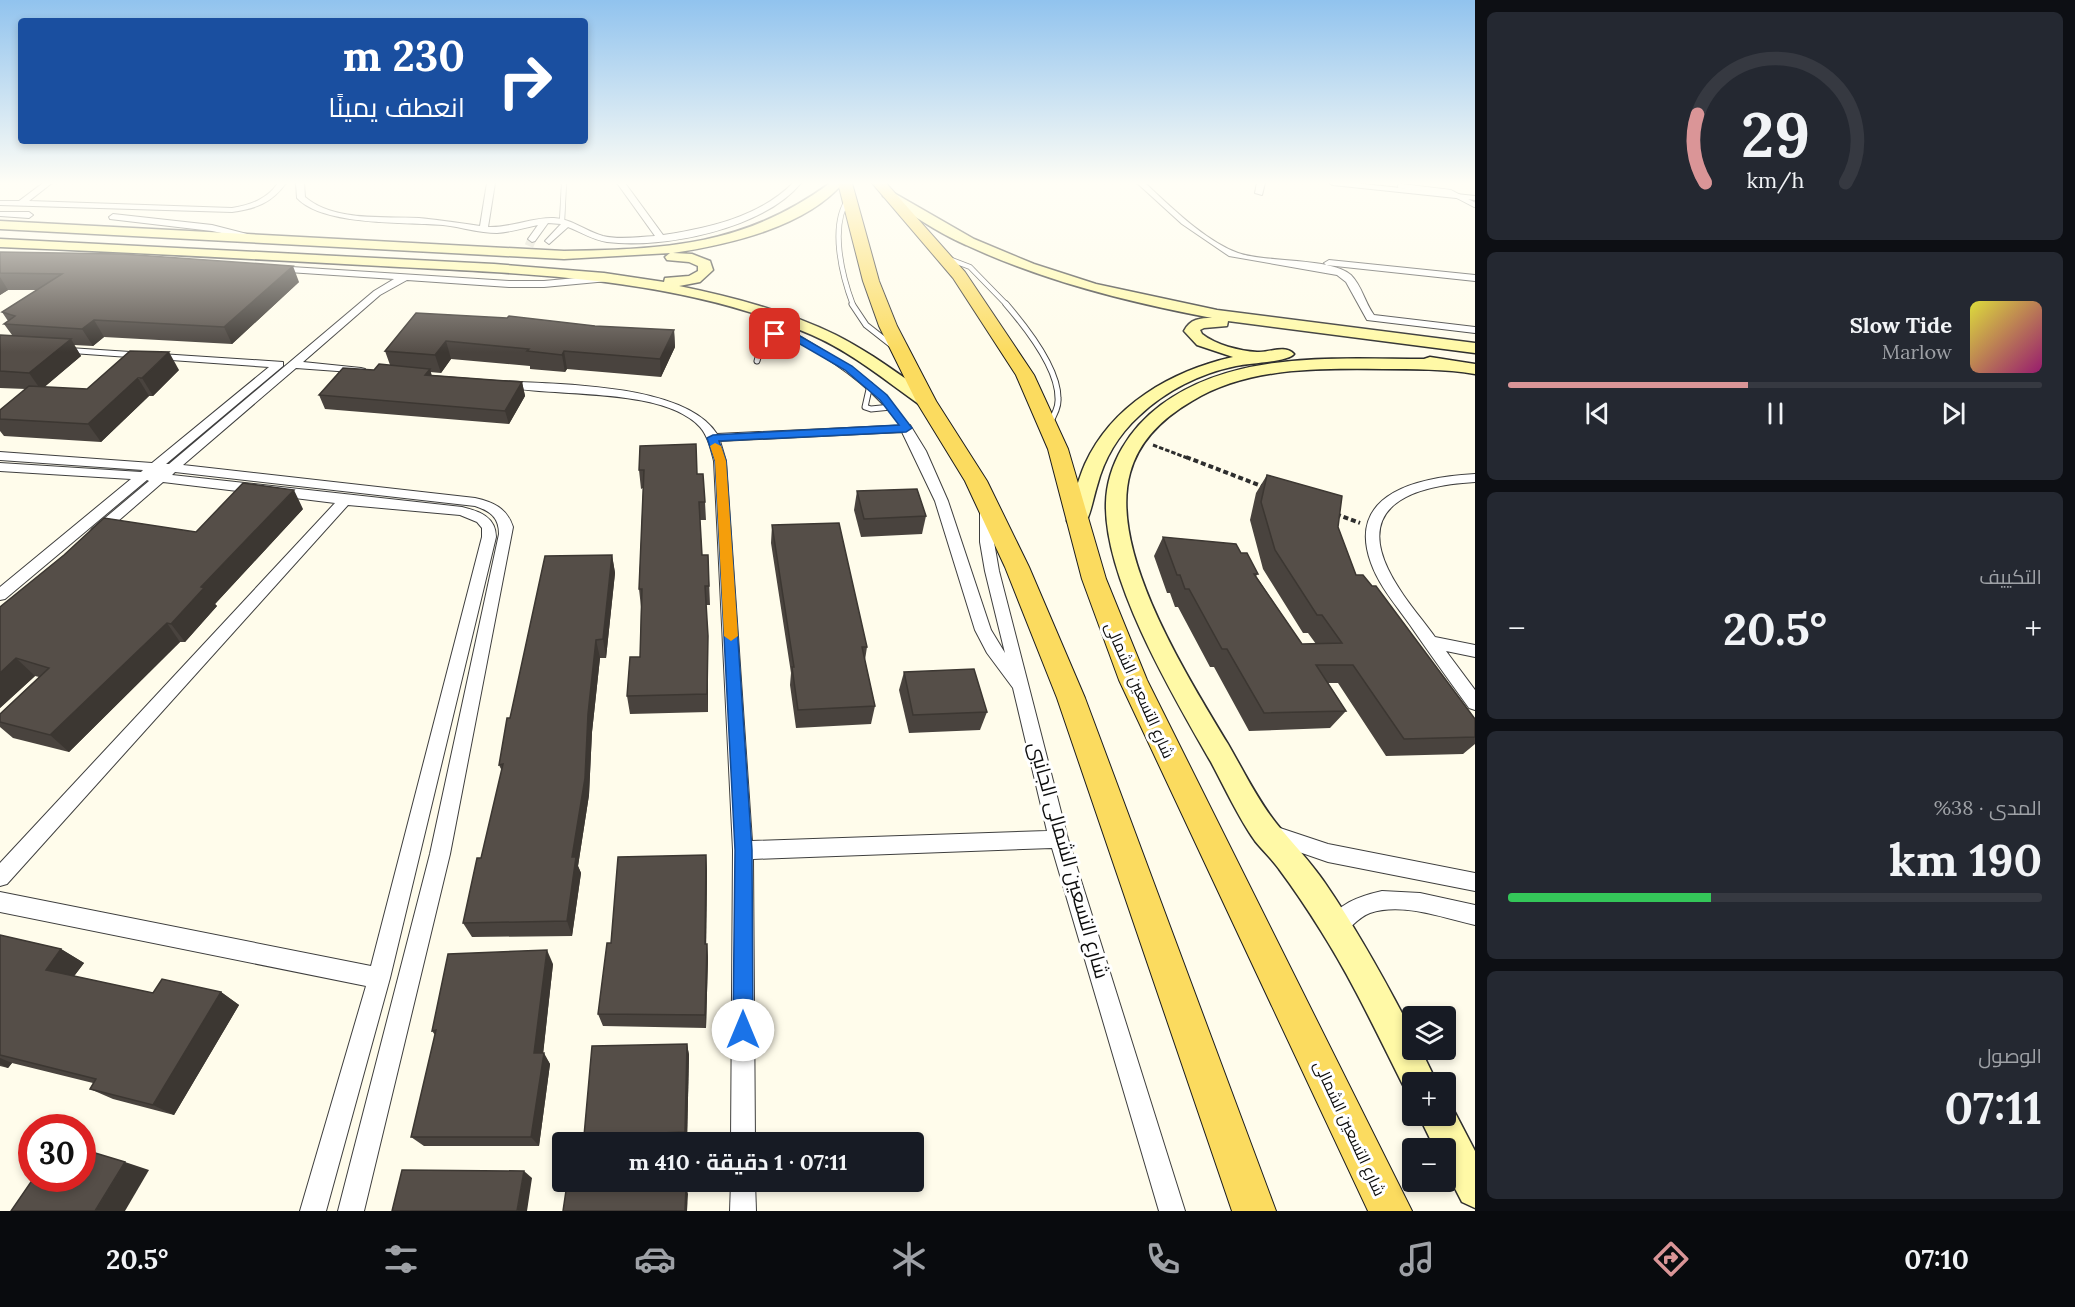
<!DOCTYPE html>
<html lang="ar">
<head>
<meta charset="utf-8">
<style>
  body { margin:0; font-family:Lora,Cairo,serif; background:#242831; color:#f1f3f6; direction:rtl; height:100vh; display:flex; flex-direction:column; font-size:22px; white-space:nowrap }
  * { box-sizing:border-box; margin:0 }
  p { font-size:20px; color:#9ea1a6 }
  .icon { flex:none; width:33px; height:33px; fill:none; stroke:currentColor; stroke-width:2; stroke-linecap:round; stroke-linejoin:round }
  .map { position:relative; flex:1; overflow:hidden; direction:ltr }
  .drawer { display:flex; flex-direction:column; gap:12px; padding:12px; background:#0d0f14; width:600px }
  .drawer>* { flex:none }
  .guide { position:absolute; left:18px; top:18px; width:570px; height:126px; border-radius:6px; box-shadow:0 3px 9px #0003; direction:rtl; background:#1a4fa0; color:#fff; overflow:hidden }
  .controls { position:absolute; left:1402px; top:1006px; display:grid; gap:12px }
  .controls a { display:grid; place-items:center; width:54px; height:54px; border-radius:6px; background:#171b24; box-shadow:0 3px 9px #0003; font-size:30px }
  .speed { position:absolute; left:18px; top:1114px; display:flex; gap:12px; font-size:30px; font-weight:700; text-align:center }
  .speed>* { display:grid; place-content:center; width:78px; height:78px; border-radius:50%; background:#171b24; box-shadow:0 3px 9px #0003; line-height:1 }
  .speed .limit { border:9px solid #d22; background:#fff; color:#111 }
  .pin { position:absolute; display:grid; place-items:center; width:51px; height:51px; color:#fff; margin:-26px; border-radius:12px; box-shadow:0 3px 9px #0006 }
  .me { position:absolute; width:66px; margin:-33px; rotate:0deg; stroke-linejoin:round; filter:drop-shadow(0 0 4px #0008) }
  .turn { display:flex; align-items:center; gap:21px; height:126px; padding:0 24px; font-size:27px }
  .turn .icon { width:78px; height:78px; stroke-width:2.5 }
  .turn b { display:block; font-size:42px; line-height:51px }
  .big { font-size:45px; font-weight:700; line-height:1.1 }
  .drawer .card { flex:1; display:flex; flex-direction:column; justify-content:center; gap:9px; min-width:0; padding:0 21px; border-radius:9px; background:#242831 }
  .drawer .dial { align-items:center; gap:0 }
  .dial svg { height:156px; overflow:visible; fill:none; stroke:#363941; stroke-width:7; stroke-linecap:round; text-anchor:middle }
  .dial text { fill:#f1f3f6; stroke:none }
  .song { display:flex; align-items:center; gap:18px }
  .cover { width:72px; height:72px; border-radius:9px; background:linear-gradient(135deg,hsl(60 70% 55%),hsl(320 70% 35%)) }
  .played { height:6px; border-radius:3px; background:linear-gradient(90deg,#da9597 45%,#363941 45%) }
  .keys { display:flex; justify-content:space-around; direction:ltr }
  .heat { display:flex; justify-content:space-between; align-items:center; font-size:33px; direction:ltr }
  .charge { height:9px; border-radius:4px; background:linear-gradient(90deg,#34c759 38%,#363941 0) }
  .trip { position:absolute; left:552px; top:1132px; width:372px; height:60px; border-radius:6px; background:#171b24; box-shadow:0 3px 9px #0003; font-weight:700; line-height:60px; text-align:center; direction:rtl }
  .tabs { display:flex; height:96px; justify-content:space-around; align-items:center; background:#090b0e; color:#9ea1a6 }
  .tabs .icon { width:42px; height:42px }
  .tabs .active { color:#da9597 }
  .tabs b { font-size:27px; color:#f1f3f6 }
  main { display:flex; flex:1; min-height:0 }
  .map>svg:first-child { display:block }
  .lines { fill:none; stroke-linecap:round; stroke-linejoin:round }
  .street-tunnel { stroke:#dbd8ca; stroke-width:9; stroke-dasharray:9 4.5; stroke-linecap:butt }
  .lane-far1-casing { stroke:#3f3f3f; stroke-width:6 }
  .lane-casing { stroke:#3f3f3f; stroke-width:7 }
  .street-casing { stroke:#3f3f3f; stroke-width:2 }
  .secondary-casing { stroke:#2e2e2e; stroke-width:3 }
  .primary-casing { stroke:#1d1d1d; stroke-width:2 }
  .path-far1 { stroke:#2e2e2e; stroke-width:3; stroke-dasharray:4.5 2; stroke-linecap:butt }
  .path { stroke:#2e2e2e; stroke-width:4; stroke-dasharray:5 3; stroke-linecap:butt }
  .lane-far1 { stroke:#fff; stroke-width:4.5 }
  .lane { stroke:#fff; stroke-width:5 }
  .street { fill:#fff; fill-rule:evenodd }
  .secondary { fill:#fff9a6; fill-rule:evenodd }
  .primary { fill:#fbdb5f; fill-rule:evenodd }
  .wall { fill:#49433e }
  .shaded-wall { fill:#3c3732 }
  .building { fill:#554e48; stroke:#3c3732; stroke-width:1.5 }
  .route { fill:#1a73e8; stroke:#114b97; stroke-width:1.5 }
  .slow { fill:#f59e0b }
  .labels { text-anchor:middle; stroke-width:6; stroke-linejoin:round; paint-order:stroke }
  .street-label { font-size:16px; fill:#0c0c0c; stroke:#fff }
  .near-street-label { font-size:20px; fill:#0c0c0c; stroke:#fff }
</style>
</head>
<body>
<main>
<section class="drawer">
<div class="card dial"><svg viewBox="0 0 100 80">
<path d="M14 69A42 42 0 1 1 86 69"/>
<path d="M14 69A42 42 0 0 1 10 34" stroke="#da9597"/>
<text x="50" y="56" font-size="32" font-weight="700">29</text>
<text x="50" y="72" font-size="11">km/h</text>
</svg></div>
<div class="card">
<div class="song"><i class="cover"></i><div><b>Slow Tide</b><p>Marlow</p></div></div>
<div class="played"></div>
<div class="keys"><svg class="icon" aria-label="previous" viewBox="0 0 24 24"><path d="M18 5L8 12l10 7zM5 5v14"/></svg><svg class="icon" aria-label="pause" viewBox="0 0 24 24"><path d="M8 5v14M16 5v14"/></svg><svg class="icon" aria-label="next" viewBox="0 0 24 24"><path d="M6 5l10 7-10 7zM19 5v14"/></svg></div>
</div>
<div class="card"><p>التكييف</p>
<div class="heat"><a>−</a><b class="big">20.5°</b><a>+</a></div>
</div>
<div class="card"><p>المدى · 38%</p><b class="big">190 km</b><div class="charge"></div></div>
<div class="card"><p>الوصول</p><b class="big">07:11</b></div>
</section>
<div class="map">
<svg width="1475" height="1211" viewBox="0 0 1475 1211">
  <rect width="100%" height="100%" fill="#fffceb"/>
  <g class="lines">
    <polyline class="street-tunnel" points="529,246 532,239"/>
    <g class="lane-far1-casing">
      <g id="lane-far1">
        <polyline points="1400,186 1450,192 1475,205"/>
        <path d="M849,198C829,225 842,276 853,305"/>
        <polyline points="562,222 564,183"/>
        <polyline points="944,257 970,267 1007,305"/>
      </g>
    </g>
    <g class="lane-casing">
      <g id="lane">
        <polyline points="852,304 866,325 894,347"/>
        <path d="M1006,304C1024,325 1058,368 1058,398C1059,407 1054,416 1049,424"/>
        <path d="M757,361C760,349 765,336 778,333C789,331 799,339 808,344C847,367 879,391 906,428"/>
        <polyline points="870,385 865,407 871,409 891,407"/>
      </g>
    </g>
    <g class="street-casing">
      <g id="street">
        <path d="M43,183H52L29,201L232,208C251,205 267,199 278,183H286C272,203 255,209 232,212L0,205V201H19Z"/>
        <path d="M296,183H304L305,197C334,222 384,216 419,218C440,220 460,223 480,226L487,183H495L488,227C511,228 532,217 554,218C572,219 585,231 603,236C619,240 638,237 655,236L617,183H625L663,235C709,228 759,217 793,183H801C763,229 664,249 607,242C593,240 581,232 568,227L549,244L545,241L561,224L548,223L535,241L532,242L528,239L538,225C524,228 511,232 497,233C479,233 461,227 443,225C405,222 323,226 297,198Z"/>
        <path d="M1137,183H1145C1170,206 1205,241 1238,253C1266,263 1330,257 1351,275C1362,286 1365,303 1374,315L1475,327V333L1367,320L1346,282L1337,275L1229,256L1182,224Z"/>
        <polygon points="1257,183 1265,183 1262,195 1255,193"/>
        <polygon points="1329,183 1354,183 1475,196 1475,200 1333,185"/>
        <polygon points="0,212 29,212 33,215 29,218 0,216"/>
        <polygon points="113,214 212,225 263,238 259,241 212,231 110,219 109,217"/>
        <polygon points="1329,260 1475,275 1475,281 1326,265 1324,263"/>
        <path d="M276,266L509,281H544L608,275L613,278L608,281L544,287H509L407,280L380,295L303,362L361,368L365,369V373L296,368L183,465L475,498C493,502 507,508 513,527L450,854L364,1211H338L430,854L499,534C499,517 490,511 475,506L175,472L172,475L462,507C479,511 496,517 496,537L390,978L326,1211H300L366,986L0,912V892L371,966L482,537V528L477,522L460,515L348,505L7,884L0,886V863L335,503L163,482L102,535H92L90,532L92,529L149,481L147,480L5,599L0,600V587L131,479L0,471V463L141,472L143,470L0,460V452L152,463L269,367L58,352L53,349L54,347L283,362V366L166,464H169L374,291L394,279L273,271V267Z"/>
        <path d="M504,381C559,385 685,383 717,434L910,425L926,451L948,501L991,630L1005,653L985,571L980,542V508L982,505H992L994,542L999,571L1068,839L1185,1211H1159L1052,848L753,859L755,1143H731L733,850L714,461C711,450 708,436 700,427C662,386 551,398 500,386L498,384ZM902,432L935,501L975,630L987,653L1013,688L1047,831L752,841L726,461L720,441Z"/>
        <path d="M1475,474V482C1423,485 1355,500 1388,569C1400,594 1419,615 1435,637L1475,645V657L1446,651L1475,690V710L1469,708C1449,680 1429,653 1410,625C1396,605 1379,586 1371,563C1345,491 1423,477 1475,474Z"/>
        <polygon points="1274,826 1328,844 1475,873 1475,891 1328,862 1267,841 1265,835 1267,829"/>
        <path d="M1382,891L1420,893L1475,905V925C1443,918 1403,902 1370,913C1356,918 1349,932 1336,937L1329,934L1326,927C1335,904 1360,896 1382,891Z"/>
        <polygon points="731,1182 755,1182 756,1211 730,1211"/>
      </g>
    </g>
    <g class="secondary-casing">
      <g id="secondary">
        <path d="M830,183H843C804,228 729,244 673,253L692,254L710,261L713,270L700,282L679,286C732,297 787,311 836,335C870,352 901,376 932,397L935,401L932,405H920C885,380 851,352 812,335C676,276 526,274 381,266C254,259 127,252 0,247V239L494,264L604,273L664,282L665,278L689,276L698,271V266L689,262L667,260L665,257L670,253L564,259L0,229V221L564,251C666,249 745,246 830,183Z"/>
        <path d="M887,189L974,239L1034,264L1096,284L1217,310L1475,343V353L1228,321L1227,326L1204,328L1200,330L1202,334C1216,345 1239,351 1257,352C1269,353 1285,344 1294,354C1288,362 1249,363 1236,366C1201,373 1165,391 1139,416C1118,435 1104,459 1097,486C1093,499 1091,514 1084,526L1077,528L1070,526L1067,521C1073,502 1077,482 1085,464C1112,405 1171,371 1233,357L1197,345L1184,331C1190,319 1200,318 1212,318C1127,302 1044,281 966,245C936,232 910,213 883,196V190Z"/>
        <path d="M1430,357L1475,364V374C1444,369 1414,369 1383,369C1320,368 1247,367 1192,401C1163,418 1139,440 1130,473C1108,552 1188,677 1228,744C1243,770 1257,799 1276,823C1292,843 1310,861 1325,883C1358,931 1386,982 1413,1034V1050H1421L1437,1083H1413V1097L1408,1095C1380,1040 1354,983 1321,931C1308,910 1294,889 1279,869C1272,859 1263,851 1255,841C1238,817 1225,788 1211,762C1173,696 1104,579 1106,503C1107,464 1130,428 1161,405C1235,350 1338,359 1424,359Z"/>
        <polygon points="1446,1102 1450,1103 1475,1151 1475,1208 1462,1202 1446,1171 1446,1149 1435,1149 1419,1116 1446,1116"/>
      </g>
    </g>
    <g class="primary-casing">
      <g id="primary">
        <polygon points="838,183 852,183 879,281 897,326 936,401 987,481 1029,567 1085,698 1276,1211 1232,1211 1057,698 1005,567 965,481 916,401 879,326 863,281"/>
        <polygon points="872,183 886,183 965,272 1034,375 1068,449 1106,579 1147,680 1412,1211 1368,1211 1119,680 1082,579 1048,449 1016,375 953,278"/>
      </g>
    </g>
    <polyline class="path-far1" points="1153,445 1190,459"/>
    <g class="path">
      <polyline points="1186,457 1264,487"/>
      <polyline points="1336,514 1360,523"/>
    </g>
    <use href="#lane-far1" class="lane-far1"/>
    <use href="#lane" class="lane"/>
    <use href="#street" class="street"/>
    <use href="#secondary" class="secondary"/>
    <use href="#primary" class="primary"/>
  </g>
  <g class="wall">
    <polygon points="0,252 299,282 232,344 104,337 93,346 74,345 81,356 44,387 87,389 179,370 153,396 149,396 101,442 4,436 0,431 0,410 26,389 0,388 0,335 12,335 4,324 8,321 2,312 37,290 8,290 0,295"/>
    <polygon points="416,313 595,326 674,330 675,347 661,377 567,369 565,372 530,369 530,366 451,359 441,373 430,372 431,375 522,382 525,396 509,424 325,409 319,395 374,370 390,365 385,351"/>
    <polygon points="640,446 697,474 705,502 706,520 700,520 702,555 708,555 710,605 706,605 708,654 708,712 630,714 627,696 640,657 641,607 639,589 643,488 641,489 639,470"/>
    <polygon points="1267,475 1338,527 1356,575 1475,719 1475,744 1463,754 1386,756 1338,683 1328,683 1346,711 1330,728 1249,731 1214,667 1210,667 1178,607 1175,607 1170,593 1167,593 1154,556 1163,537 1241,553 1258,574 1256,576 1302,644 1316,644 1308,633 1303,633 1263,569 1250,520 1256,493"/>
    <polygon points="857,491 926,516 922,534 861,537 854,510"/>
    <polygon points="303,509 215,604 217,606 185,642 180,642 69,752 13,738 0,727 0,714 39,677 35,676 0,708 0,607 196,532"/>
    <polygon points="772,525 867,647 865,660 875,706 871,724 796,728 790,685 791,673 771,543"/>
    <polygon points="612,555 615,573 606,658 600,658 592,732 589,795 578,866 581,873 572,936 472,937 463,923 481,858 502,771 499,765 510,718"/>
    <polygon points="904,672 987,712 980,730 909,733 899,690"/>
    <polygon points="706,855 707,871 706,944 707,944 708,958 706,1028 603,1026 598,1014 611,943"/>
    <polygon points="0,935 61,949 84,963 74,976 153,993 221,992 239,1005 174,1115 113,1099 90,1089 93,1083 12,1063 8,1068 0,1066"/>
    <polygon points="553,964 543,1053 550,1064 539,1146 424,1146 411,1137 435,1035 432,1031"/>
    <polygon points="687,1044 689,1055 687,1141 635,1143 589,1143 584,1136"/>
  </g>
  <g class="shaded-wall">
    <polygon points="293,266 299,282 232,344 224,327"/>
    <polygon points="0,277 8,290 0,295"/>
    <polygon points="94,320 104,337 93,346 82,329"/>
    <polygon points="674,330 675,347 661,377 660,359"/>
    <polygon points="71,339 81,356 41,390 29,373"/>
    <polygon points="446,341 451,359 441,373 435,355"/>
    <polygon points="564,351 567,369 565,372 562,355"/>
    <polygon points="169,352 179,370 153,396 142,378"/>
    <polygon points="430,369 434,383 425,375"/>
    <polygon points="138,378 149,396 101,442 88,424"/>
    <polygon points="522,382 525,396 509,424 505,411"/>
    <polygon points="294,490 303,509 215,604 217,606 185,642 171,624 201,587"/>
    <polygon points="612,555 615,573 606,658 603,639"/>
    <polygon points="167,623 180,642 69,752 50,735"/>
    <polygon points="708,636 708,712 707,694"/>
    <polygon points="596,640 600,658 592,732 589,795 578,866 581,873 572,936 567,921 572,857"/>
    <polygon points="16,658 35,676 0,708 0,673"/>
    <polygon points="706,855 707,871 706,958 705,944"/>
    <polygon points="707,944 708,958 706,1028 705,1015"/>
    <polygon points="61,949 84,963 69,983 46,970"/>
    <polygon points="547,950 553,964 542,1064 534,1053"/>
    <polygon points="221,992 239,1005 174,1115 153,1105"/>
    <polygon points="687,1044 689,1055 687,1141 685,1132"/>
    <polygon points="544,1053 550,1064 539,1146 531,1137"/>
    <polygon points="0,1058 12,1063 8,1068 0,1064"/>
    <polygon points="125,1162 149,1170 125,1211 95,1211"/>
    <polygon points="524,1171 532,1178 527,1211 517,1211"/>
    <polygon points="686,1186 688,1194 687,1211 685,1211"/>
  </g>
  <g class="building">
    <polygon points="0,252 122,254 293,266 224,327 94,320 82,329 4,324 15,316 2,312 62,274 0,273"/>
    <polygon points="416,313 507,318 509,316 595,326 674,330 660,359 564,351 562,355 527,351 529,349 446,341 435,355 385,351"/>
    <polygon points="0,335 71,339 29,373 0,371"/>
    <polygon points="130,351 169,352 142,378 138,378 88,424 0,419 0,410 29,386 87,389"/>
    <polygon points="379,364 430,369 425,375 522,382 505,411 319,395 343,368 374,370"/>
    <polygon points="696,444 697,474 703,474 705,502 699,502 702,555 708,555 709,586 705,586 708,636 707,694 627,696 630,657 640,657 642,589 639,589 644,470 639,470 640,446"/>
    <polygon points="1267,475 1342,496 1338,527 1356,575 1363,575 1372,586 1376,586 1475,719 1475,737 1404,739 1353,665 1316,665 1346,711 1264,713 1227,649 1222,649 1189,589 1185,589 1180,575 1177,575 1163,537 1236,544 1241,553 1247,553 1258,574 1254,574 1302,644 1342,643 1322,615 1317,615 1275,550 1261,502"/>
    <polygon points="243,483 294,490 201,587 204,588 171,624 167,623 50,735 0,722 0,714 49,668 16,658 0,673 0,607 64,555 104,518 196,532"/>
    <polygon points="917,489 926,516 864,519 857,491"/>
    <polygon points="839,523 867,647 862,647 875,706 798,710 792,667 794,667 772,525"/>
    <polygon points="612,555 603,639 596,640 588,714 585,778 572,857 576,857 567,921 463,923 477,858 481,858 503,764 499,765 507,718 510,718 545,556"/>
    <polygon points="974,669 987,712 913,715 904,672"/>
    <polygon points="706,855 705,944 707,944 705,1015 598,1014 607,943 611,943 618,857"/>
    <polygon points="0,935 61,949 46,970 153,993 162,979 221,992 153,1105 90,1089 96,1079 0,1055"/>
    <polygon points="547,950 534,1053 544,1053 531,1137 411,1137 436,1030 432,1031 448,954"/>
    <polygon points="687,1044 685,1132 584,1136 592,1046"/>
    <polygon points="82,1149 125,1162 95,1211 11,1211 33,1179 82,1179"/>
    <polygon points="402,1170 524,1171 517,1211 392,1211"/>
    <polygon points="567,1184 686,1186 685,1211 563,1211"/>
  </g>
  <linearGradient id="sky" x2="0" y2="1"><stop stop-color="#91c3ee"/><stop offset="0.52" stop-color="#fffef6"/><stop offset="1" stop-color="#fffef6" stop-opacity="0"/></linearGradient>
  <rect width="1475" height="352" fill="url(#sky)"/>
  <polygon class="route" points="772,332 793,332 852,366 887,395 912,428 906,432 719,441 726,461 752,850 753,1030 750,1038 743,1041 736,1038 733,1030 735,850 715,461 707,438 713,435 899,425 880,400 845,370 788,337 772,337"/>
  <polygon class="slow" points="715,443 721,446 726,461 738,636 731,641 724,636 715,461 710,446"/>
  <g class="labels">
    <g class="street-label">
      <text transform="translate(1140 690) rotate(66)" y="6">شارع التسعين الشمالى</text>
      <text transform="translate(1350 1128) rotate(65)" y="6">شارع التسعين الشمالى</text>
    </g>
    <g class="near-street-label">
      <text transform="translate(1069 860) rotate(74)" y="7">شارع التسعين الشمالى الجانبى</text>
    </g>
  </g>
</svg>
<div class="controls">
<a><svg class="icon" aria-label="layers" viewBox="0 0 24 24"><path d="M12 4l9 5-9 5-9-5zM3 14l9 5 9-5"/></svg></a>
<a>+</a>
<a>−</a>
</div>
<div class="speed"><div class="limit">30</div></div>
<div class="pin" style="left:775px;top:334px;background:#d93025"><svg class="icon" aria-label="arrive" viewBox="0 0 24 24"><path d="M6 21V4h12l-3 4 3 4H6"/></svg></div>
<svg class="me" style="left:743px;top:1030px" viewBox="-20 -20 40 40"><circle r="19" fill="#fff"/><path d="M0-13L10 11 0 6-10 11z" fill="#1a73e8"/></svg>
<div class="trip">07:11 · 1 دقيقة · 410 m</div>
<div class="guide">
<div class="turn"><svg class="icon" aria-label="right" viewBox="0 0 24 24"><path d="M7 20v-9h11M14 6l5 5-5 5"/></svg><div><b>230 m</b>انعطف يمينًا</div></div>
</div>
</div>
</main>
<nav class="tabs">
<b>07:10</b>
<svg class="icon active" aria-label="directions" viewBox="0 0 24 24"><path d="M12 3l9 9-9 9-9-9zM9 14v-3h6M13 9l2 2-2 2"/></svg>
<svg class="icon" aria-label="music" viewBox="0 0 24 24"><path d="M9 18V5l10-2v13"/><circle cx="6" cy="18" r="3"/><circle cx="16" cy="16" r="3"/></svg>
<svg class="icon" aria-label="phone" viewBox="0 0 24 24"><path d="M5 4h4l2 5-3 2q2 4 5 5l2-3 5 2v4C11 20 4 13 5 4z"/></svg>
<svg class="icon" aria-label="climate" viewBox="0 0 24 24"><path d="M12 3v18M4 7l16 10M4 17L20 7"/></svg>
<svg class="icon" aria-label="car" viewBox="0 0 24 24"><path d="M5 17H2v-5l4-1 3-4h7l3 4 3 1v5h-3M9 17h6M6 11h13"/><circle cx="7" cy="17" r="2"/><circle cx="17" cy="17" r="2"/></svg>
<svg class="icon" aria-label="filters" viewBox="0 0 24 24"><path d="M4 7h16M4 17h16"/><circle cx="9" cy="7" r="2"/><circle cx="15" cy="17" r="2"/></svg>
<b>20.5°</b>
</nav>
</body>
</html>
